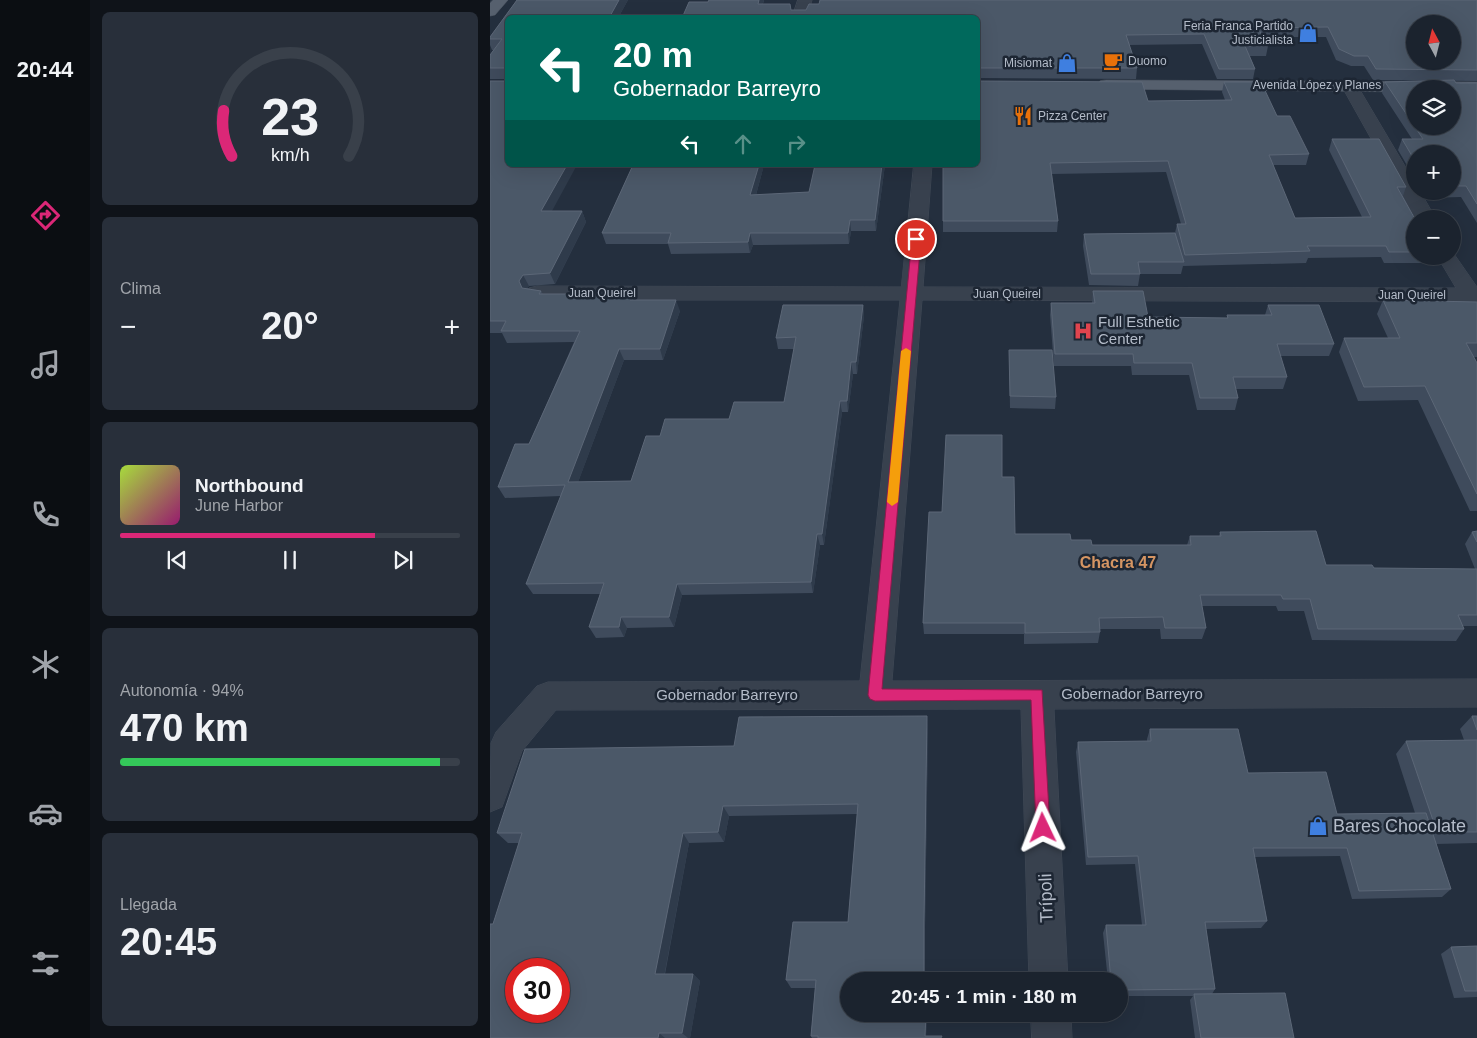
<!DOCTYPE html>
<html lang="es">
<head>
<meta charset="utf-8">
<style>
  body { margin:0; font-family:Helvetica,sans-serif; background:#282f3a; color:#f1f3f6; height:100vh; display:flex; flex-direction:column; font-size:19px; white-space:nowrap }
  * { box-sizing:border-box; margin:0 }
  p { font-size:16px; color:#a0a4aa }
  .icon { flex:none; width:28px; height:28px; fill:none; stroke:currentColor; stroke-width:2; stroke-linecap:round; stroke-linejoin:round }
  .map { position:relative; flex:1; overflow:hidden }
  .sheet { display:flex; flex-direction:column; gap:12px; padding:12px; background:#0f1319; width:400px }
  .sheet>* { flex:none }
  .banner { position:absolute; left:15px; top:15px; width:475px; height:152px; border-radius:8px; box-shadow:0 5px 20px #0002,0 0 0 1px #39404a; background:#00695c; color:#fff; overflow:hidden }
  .needle { width:32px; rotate:353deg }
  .controls { position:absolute; left:916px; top:15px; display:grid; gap:10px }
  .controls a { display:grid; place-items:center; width:55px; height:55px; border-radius:50%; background:#1b232e; box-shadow:0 5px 20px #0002,0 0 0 1px #39404a; font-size:25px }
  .speed { position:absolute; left:15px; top:958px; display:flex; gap:10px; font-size:25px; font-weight:700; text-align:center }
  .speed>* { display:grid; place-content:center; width:65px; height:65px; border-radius:50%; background:#1b232e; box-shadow:0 5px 20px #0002,0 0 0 1px #39404a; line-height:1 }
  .speed .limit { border:8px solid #d22; background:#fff; color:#111 }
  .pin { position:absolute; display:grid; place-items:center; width:42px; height:42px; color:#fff; margin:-21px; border:2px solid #fff; border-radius:50%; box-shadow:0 1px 5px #0007 }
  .me { position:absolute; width:55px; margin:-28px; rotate:358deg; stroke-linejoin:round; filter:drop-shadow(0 0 4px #0008) }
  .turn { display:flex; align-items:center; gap:18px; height:105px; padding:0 25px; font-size:22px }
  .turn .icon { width:65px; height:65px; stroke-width:2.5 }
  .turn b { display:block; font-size:35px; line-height:42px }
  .lanes { display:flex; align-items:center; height:48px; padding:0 25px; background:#0003; justify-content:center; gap:25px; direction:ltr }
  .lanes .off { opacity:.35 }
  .big { font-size:38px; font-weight:700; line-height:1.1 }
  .sheet .tile { flex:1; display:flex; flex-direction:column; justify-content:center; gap:8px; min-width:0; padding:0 18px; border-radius:8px; background:#282f3a }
  .sheet .dial { align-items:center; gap:0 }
  .dial svg { height:130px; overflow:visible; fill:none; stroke:#39404a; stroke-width:7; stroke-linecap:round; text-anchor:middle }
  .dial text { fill:#f1f3f6; stroke:none }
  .song { display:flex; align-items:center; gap:15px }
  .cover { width:60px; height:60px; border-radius:8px; background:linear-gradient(135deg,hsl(80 70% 55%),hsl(320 70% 35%)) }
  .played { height:5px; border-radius:2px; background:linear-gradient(90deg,#db2777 75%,#39404a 75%) }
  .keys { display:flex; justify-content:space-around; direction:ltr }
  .heat { display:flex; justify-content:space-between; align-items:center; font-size:28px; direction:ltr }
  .charge { height:8px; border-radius:4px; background:linear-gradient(90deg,#34c759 94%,#39404a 0) }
  .trip { position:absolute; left:350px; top:972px; width:288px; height:50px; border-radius:25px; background:#1b232e; box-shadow:0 5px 20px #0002,0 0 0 1px #39404a; font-weight:700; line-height:50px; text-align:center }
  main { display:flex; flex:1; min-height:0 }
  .menu { display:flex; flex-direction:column; width:90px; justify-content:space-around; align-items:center; background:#0b0e12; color:#a0a4aa }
  .menu .icon { width:35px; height:35px }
  .menu .active { color:#db2777 }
  .menu b { font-size:22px; color:#f1f3f6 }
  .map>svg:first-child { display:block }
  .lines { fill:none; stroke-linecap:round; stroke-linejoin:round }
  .minor-casing { stroke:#414a57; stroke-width:1 }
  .major-casing { stroke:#414a57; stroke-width:1 }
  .minor { fill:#38414e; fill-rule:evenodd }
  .major { fill:#56606e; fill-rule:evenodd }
  .wall { fill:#3f4b5c }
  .shaded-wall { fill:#2f3b4b }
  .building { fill:#4b5868; stroke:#5c6777; fill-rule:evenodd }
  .route { fill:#db2777; stroke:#8e194d }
  .slow { fill:#f59e0b }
  .labels { text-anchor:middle; stroke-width:5; stroke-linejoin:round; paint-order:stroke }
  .far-poi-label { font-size:12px; fill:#b4bcc9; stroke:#1d2633; text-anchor:end }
  .far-street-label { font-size:12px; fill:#b4bcc9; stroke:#1d2633 }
  .poi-label { font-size:15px; fill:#b4bcc9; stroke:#1d2633; text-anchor:start }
  .street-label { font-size:15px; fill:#b4bcc9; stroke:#1d2633 }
  .neighbourhood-label { font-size:16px; font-weight:bold; fill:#d59563; stroke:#1d2633 }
  .near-poi-label { font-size:18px; fill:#b4bcc9; stroke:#1d2633; text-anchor:start }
  .near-street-label { font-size:18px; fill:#b4bcc9; stroke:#1d2633 }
</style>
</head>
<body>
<main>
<nav class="menu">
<b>20:44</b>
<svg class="icon active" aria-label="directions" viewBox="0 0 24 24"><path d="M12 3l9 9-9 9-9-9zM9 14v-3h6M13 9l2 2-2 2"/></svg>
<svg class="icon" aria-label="music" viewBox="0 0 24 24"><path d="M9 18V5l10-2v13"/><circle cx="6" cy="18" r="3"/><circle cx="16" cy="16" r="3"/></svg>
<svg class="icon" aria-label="phone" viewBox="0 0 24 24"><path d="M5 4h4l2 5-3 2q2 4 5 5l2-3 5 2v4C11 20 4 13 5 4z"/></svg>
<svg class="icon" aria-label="climate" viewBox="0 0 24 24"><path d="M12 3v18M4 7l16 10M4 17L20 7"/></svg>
<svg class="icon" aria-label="car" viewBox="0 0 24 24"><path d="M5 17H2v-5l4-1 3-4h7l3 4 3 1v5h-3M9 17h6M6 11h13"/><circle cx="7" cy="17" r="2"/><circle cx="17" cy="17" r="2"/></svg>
<svg class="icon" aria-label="filters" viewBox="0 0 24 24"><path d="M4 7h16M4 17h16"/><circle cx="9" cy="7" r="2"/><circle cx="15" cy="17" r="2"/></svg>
</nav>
<section class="sheet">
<div class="tile dial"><svg viewBox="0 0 100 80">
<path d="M14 69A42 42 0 1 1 86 69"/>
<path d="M14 69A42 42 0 0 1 9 41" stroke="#db2777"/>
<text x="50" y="56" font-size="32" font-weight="700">23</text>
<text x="50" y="72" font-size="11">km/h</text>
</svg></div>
<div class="tile"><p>Clima</p>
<div class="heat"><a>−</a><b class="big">20°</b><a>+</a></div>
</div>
<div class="tile">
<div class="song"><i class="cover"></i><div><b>Northbound</b><p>June Harbor</p></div></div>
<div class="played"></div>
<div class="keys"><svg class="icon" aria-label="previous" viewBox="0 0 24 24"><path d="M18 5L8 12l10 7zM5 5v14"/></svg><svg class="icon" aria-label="pause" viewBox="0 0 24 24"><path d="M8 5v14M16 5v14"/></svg><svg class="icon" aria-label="next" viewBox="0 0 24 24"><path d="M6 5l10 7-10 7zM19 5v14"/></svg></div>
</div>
<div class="tile"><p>Autonomía · 94%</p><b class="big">470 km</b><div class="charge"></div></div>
<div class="tile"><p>Llegada</p><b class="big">20:45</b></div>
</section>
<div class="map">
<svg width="987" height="1038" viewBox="0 0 987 1038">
  <rect width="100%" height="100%" fill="#242f3e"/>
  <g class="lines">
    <g class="minor-casing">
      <g id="minor">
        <polygon points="308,0 322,0 317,18 302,18"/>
        <polygon points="859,80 865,81 867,85 925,183 925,191 930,191 946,219 926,219 851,85 853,81"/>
        <polygon points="424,165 442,165 433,287 966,288 947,256 962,256 962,251 987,287 987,302 432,300 402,681 987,679 987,707 564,709 578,981 539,981 531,709 66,710 32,751 12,807 0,812 1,743 6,732 47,686 58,682 370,681 410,300 47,300 39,298 36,293 39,288 47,286 411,287"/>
        <polygon points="541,1014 581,1014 582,1038 542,1038"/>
      </g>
    </g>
    <g class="major-casing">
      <g id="major">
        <polygon points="3,0 18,0 5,15 0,16 0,3"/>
        <polygon points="616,80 987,82 987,92 962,92 962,89 925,89 925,92 610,89 608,85 610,81"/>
      </g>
    </g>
    <use href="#minor" class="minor"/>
    <use href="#major" class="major"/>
  </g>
  <g class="wall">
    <polygon points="27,0 138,0 128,18 18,18 62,211 92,211 96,222 65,284 39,286 37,288 51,291 53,294 142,294 144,300 190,311 173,360 134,360 88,482 141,481 170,436 239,419 294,402 304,349 288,349 286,338 373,305 374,316 367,374 363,374 358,412 352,412 334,545 330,545 323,593 192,595 184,627 137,628 134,637 106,638 99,627 110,594 43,594 36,584 71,496 15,498 8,487 39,444 84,342 17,343 12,333 0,333 0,81 15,81 15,79 0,79 0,55 4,50 2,50 0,45 0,37"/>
    <polygon points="219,0 274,0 273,4 301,10 987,0 987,81 883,80 874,66 861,66 846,60 836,37 774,37 778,46 776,56 760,56 765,69 763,79 727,79 712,44 639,45 647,68 646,79 488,78 488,81 658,101 735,100 732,92 734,82 787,116 819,154 816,165 783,165 805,218 872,217 839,150 842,139 916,187 913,196 925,219 925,256 941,256 938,263 894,263 891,257 818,258 816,263 693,266 691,274 650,274 648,286 599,285 593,246 594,234 685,233 687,224 691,224 676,172 562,174 568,221 567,232 453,232 453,221 488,165 488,18 192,18 218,2"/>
    <polygon points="895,82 987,83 987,223 971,197 936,198 932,191 962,191 962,154 925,154 925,179 908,150 912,139 922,139 892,93"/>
    <polygon points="143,165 274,165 266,195 319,192 395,165 386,231 361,231 359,244 263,245 260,253 181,254 178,244 116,244 112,233"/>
    <polygon points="603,291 658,317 737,318 737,315 775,315 778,305 844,344 839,356 790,356 797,377 793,389 746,389 748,398 745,410 707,410 699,375 642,375 641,366 564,366 560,315 561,303 602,303"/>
    <polygon points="893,300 987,302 987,357 984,357 987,363 987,511 980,511 928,400 868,401 849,352 854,338 898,338 887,314"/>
    <polygon points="519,350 566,397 565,409 520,408"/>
    <polygon points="512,477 525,534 581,540 602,545 697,545 700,536 729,536 730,532 836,565 884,568 985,569 975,544 982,532 987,531 987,626 973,626 974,629 966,641 822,640 814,611 788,611 786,606 712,606 716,628 712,639 671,639 670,629 610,629 610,632 608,643 534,644 534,634 434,634 433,623 452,512"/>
    <polygon points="982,716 987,716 987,843 946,844 961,889 952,897 862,899 850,856 765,857 777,921 771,928 716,929 725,989 722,994 804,1038 705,1038 700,1000 703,996 629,996 629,981 618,981 613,933 616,925 652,925 645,864 596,865 586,752 588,742 657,742 657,739 660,729 758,773 847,814 925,813 906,754 916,741 974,740 970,729"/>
    <polygon points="438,728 435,929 435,979 437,979 437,981 359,981 437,1014 436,1036 452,1038 322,1038 321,1036 325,988 301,988 296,980 358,922 367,814 239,816 234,842 199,843 175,974 203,974 210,981 200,1038 0,1038 3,924 29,843 18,843 7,833 244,746"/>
    <polygon points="987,946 987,997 964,998 951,954 961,947"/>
  </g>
  <g class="shaded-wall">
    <polygon points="129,0 138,0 128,18 119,18"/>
    <polygon points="269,0 274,0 269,14 268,4"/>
    <polygon points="77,165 87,165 56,222 51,211"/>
    <polygon points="269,165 274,165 263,206 260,195"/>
    <polygon points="392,165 395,165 386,231 385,220"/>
    <polygon points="92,211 96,222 65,284 60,273"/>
    <polygon points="360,220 361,231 359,244 358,233"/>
    <polygon points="260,233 263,245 260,253 258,242"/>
    <polygon points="33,275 39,286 34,292 29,281"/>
    <polygon points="142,294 146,305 140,300"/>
    <polygon points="186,300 190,311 173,360 170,349"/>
    <polygon points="373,305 374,316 367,374 366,362"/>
    <polygon points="129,349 134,360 84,493 78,482"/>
    <polygon points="361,362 363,374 358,412 357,401"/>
    <polygon points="350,401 352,412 334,545 332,534"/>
    <polygon points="327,534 330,545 323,593 321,582"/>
    <polygon points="187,584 192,595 184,627 179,617"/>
    <polygon points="131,617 137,628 134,637 129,627"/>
    <polygon points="437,716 438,728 435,929 435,981 434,981 434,921"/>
    <polygon points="233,806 239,816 234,842 228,832"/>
    <polygon points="193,833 199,843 173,982 165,974"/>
    <polygon points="203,974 210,981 200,1038 198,1038 192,1033"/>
    <polygon points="436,1014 437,1014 436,1038 435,1036"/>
    <polygon points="169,1033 175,1038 168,1038"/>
  </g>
  <g class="building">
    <polygon points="27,0 129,0 119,18 18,18 18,165 77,165 51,211 92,211 60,273 33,275 29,281 32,288 51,291 49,294 142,294 140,300 186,300 170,349 129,349 78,482 141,481 156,436 170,436 175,419 239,419 244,402 294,402 306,337 286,338 293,305 373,305 366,362 361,362 357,401 350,401 332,534 327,534 321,582 187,584 179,617 131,617 129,627 99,627 114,583 36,584 75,485 8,487 25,444 39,444 90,331 11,331 16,321 0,321 0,81 15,81 15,68 0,68 0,55 12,39 0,39 0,37"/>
    <path d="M219,0H269L268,4H300L301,10H316L319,4H329L330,0H987V70L886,69L878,56H864L849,49L838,27L768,28L778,46H755L765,69H729L714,34L636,35L647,68H488V71V18H192L199,2H218ZM925,24H962V61H925Z"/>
    <path d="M964,80L966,83H987V204L976,186H962V154H925V161L912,139H933L895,82ZM925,89H962V126H925Z"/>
    <polygon points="488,81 652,82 658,101 742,100 734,82 771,82 787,116 800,116 819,154 779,155 805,218 881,217 842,139 889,139 916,187 907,187 925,219 925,252 899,252 896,246 817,246 820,251 695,255 687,224 696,224 678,161 560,163 568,221 453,221 453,165 488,165"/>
    <polygon points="143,165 269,165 260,195 319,192 325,165 392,165 385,220 360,220 358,233 260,233 258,242 178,243 181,233 112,233"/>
    <polygon points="685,233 694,262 648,262 650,274 601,274 594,234"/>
    <polygon points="603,291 653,291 658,317 738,318 737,315 782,315 778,305 829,305 844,344 787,344 797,377 743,377 748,398 710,398 702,363 644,363 643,354 565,354 561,303 605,303"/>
    <polygon points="893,300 987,302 987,343 976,343 987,363 987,494 935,386 874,387 854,338 910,338"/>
    <polygon points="519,350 562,350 566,397 520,396"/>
    <polygon points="456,435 512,435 512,477 524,477 525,534 580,534 581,540 601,540 602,545 701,545 700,536 731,536 730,532 826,531 836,565 882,565 884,568 987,569 987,615 968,615 974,629 828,629 820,599 793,599 791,595 710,595 716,628 675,628 673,617 609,618 610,632 535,633 535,623 433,623 439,512 452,512"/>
    <polygon points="987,531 987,542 982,532"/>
    <path d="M437,716L434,921V979H437V981H359V1014H436L435,1036H452L451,1038H328V1036H321L326,980H296L303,922H358L368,804L233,806L228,832L193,833L165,974H203L192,1033H169L168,1038H0V924H3L32,833H7L35,749L244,746L249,717ZM26,969H69V1011H26Z"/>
    <polygon points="982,716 987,716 987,730"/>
    <polygon points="660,729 748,729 758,773 836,772 847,814 936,813 961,889 869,891 857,848 763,848 777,921 715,922 725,989 629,990 629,981 621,981 616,925 656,925 648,856 598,857 588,742 661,741"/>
    <polygon points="987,740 987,832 947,832 916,741"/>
    <polygon points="987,946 987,991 975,991 961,947"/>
    <polygon points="795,993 804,1038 711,1038 704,994"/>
  </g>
  <polygon class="route" points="426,236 431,239 392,689 552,690 560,828 558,833 553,835 548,833 546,828 541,700 385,701 380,699 378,695 422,239"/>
  <polygon class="slow" points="416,348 421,351 408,502 402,506 397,502 411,351"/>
  <defs>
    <g id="shop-bare" transform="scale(1.5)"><path d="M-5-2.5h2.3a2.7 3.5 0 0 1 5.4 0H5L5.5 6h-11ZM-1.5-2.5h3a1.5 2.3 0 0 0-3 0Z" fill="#3f7fe0" stroke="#1d2633" stroke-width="2.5" paint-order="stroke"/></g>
    <g id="cafe-bare" transform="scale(1.5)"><path d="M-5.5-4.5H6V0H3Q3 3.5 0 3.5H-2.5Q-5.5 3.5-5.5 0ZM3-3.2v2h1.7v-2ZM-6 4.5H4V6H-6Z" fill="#e8710a" stroke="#1d2633" stroke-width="2.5" paint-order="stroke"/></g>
    <g id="restaurant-bare" transform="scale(1.5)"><path d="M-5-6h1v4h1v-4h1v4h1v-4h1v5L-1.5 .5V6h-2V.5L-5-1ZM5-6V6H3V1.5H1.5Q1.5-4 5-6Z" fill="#e8710a" stroke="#1d2633" stroke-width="2.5" paint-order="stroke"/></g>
    <g id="hospital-bare" transform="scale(1.5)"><path d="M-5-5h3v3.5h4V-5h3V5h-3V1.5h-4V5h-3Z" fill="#e0444e" stroke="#1d2633" stroke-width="2.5" paint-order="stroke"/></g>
  </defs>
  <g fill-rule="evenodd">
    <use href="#shop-bare" x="818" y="33"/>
    <use href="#cafe-bare" x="623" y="61"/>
    <use href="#shop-bare" x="577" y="63"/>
    <use href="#restaurant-bare" x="533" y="116"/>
    <use href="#hospital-bare" x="593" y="331"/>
    <use href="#shop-bare" x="828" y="826"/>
  </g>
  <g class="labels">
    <g class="far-poi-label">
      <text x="803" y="30">Feria Franca Partido<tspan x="803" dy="14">Justicialista</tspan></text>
      <text x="638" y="65" text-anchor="start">Duomo</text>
      <text x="562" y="67">Misiomat</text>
      <text x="548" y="120" text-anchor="start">Pizza Center</text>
    </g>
    <g class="far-street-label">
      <text x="827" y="89">Avenida López y Planes</text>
      <text x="112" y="297">Juan Queirel</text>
      <text x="517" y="298">Juan Queirel</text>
      <text x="922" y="299">Juan Queirel</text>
    </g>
    <g class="poi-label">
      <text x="608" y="327">Full Esthetic<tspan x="608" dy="17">Center</tspan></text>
    </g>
    <g class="street-label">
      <text x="642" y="699">Gobernador Barreyro</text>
      <text x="237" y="700">Gobernador Barreyro</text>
    </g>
    <g class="neighbourhood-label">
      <text x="628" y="568">Chacra 47</text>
    </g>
    <g class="near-poi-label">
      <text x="843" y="832">Bares Chocolate</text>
    </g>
    <g class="near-street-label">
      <text transform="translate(556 898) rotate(-92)" y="6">Trípoli</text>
    </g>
  </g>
</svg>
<div class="controls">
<a><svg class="needle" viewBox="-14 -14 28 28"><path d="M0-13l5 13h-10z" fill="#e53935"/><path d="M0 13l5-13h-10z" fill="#a0a4aa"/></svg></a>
<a><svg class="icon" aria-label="layers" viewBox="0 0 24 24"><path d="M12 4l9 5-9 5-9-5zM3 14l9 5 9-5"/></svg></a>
<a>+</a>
<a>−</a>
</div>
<div class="speed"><div class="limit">30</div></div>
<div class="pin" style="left:426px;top:239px;background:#d93025"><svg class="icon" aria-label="arrive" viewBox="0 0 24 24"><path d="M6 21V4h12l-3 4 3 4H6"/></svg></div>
<svg class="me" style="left:553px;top:828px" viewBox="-20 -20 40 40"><path d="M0-17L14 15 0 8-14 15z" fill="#db2777" stroke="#fff" stroke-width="4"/></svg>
<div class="trip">20:45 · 1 min · 180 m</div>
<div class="banner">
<div class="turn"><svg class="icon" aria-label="left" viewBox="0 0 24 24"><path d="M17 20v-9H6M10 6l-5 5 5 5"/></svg><div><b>20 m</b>Gobernador Barreyro</div></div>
<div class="lanes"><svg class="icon" aria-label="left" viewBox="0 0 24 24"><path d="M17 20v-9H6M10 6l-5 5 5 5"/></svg><svg class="icon off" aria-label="ahead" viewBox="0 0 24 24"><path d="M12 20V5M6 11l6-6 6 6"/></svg><svg class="icon off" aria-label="right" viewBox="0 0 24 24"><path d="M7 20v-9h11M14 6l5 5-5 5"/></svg></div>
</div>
</div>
</main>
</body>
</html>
